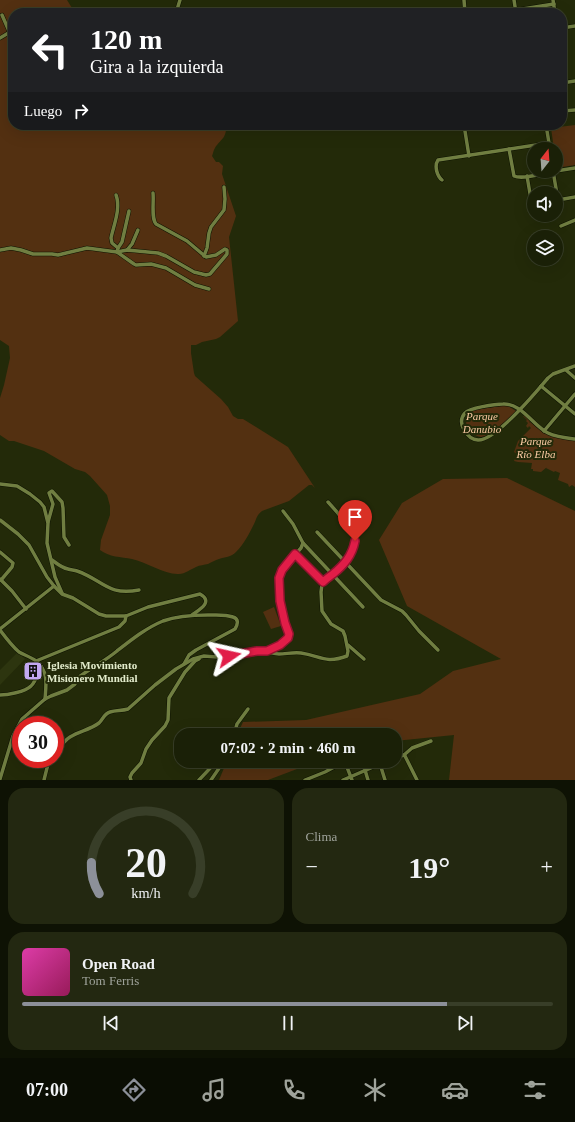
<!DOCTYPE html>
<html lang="es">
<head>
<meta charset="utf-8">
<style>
  body { margin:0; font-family:Georgia,serif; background:#232811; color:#f1f3f6; height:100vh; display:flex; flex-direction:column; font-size:15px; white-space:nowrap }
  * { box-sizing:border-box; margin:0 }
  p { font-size:13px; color:#9fa39b }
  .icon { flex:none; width:22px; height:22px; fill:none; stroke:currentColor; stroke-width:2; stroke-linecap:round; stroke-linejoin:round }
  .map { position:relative; height:780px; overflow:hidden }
  .sheet { display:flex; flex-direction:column; gap:8px; padding:8px; background:#0e1204; flex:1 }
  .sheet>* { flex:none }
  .top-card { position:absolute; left:8px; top:8px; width:559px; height:122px; border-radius:16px; box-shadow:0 4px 16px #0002,0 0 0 1px #383e28; background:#202124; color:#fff; overflow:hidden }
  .needle { width:26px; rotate:17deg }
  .buttons { position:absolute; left:527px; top:142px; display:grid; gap:8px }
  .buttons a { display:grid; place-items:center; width:36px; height:36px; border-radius:50%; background:#1a2007; box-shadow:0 4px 16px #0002,0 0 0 1px #383e28; font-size:20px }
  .speed { position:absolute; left:12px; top:716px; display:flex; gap:8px; font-size:20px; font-weight:700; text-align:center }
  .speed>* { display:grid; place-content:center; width:52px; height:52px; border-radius:50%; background:#1a2007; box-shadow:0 4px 16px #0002,0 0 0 1px #383e28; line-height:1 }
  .speed .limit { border:6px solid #d22; background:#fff; color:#111 }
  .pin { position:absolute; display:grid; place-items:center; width:34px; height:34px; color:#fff; margin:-41px -17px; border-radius:50% 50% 50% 0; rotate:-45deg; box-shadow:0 0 4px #0007 }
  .pin .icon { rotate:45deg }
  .me { position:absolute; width:44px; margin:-22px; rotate:79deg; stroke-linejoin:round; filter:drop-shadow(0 0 3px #0008) }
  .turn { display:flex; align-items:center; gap:14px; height:84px; padding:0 16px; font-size:18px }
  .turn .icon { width:52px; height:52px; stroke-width:2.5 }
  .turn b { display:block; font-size:28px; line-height:34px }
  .then { display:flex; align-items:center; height:38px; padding:0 16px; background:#0003; gap:8px; font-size:15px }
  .big { font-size:30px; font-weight:700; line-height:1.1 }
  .sheet .widget { flex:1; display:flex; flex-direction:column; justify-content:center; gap:6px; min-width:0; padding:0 14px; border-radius:16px; background:#232811 }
  .sheet .dial { align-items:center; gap:0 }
  .dial svg { height:104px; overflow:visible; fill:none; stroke:#383e28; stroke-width:7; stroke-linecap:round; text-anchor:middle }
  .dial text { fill:#f1f3f6; stroke:none }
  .song { display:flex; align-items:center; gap:12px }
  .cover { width:48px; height:48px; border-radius:6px; background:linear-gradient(135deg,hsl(320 70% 55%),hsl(330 70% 35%)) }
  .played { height:4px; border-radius:2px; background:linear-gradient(90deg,#8c9099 80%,#383e28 80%) }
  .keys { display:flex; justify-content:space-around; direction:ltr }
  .heat { display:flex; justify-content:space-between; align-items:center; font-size:22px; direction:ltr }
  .sheet .tiles { flex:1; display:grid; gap:8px; grid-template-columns:1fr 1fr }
  .widget:last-child { grid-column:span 2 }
  .trip { position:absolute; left:174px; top:728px; width:228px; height:40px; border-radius:16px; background:#1a2007; box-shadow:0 4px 16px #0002,0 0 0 1px #383e28; font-weight:700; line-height:40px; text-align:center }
  .tabs { display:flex; height:64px; justify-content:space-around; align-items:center; background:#0a0d03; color:#9fa39b }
  .tabs .icon { width:28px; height:28px }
  .tabs .selected { color:#8c9099 }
  .tabs b { font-size:18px; color:#f1f3f6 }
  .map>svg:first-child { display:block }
  .built { fill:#2d350f }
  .green { fill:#533011 }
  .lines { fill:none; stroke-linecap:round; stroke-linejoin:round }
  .minor-casing { stroke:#0d1200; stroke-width:4.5 }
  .minor { stroke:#707e41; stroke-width:3.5 }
  .route-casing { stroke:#92132f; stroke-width:10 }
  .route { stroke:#e11d48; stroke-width:7 }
  .labels { text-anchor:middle; stroke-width:4; stroke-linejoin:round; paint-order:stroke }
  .park-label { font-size:11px; font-style:italic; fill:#fccba4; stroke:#232a09 }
  .poi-label { font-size:11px; font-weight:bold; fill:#e3eccc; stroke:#232a09; text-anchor:start }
</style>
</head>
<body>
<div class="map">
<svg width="575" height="780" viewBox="0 0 575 780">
  <rect width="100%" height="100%" fill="#232a09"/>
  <polygon class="built" points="18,652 25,659 0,685 0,670"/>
  <g class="green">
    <path d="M0,0H67L72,8L73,13H13V125H226C227,140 219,139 214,150C213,152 213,154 212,156L216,162H219L223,166L222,174L236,216L229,237L238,321L220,337L216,339L202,342L196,345H191V353L194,373L195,376L221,399L228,407L233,416L238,419H243L288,447L315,488L312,485H309L289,501L262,511C256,516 257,518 254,524C249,534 244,544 236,552C231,557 225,557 219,559C215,560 212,562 208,564C204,565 200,565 196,567C191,569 185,574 179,574C165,575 146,562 132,559C121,557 109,557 100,550L101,540L110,515V506L107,495L90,476L85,472L75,469L44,451L14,441H9L0,435V398L4,385L10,358L9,346L0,340Z"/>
    <polygon points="575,125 575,165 556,168 556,149 554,149 551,128"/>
    <path d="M501,406H508L516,411C510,418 490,437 481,437C475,436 471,432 467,429L466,422L467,416L474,410Z"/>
    <polygon points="523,416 524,416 530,421 529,423 530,422 543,432 551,436 575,441 575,487 572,485 569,487 568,484 558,480 560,473 555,471 554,472 546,468 547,467 541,472 533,471 533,469 531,469 532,463 518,462 514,461 517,454 514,452 518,441 531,428 529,426 528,428 526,426 528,423 526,421 527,420"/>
    <polygon points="507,478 575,511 575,780 449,780 454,735 395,741 395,735 237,735 243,722 306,720 420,694 453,671 501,659 407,606 379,540 402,503 443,479"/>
    <polygon points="274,607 281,626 271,629 263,612"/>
    <polygon points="227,761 318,761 268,780 219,780"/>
  </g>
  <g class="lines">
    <g class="minor-casing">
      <g id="minor">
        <polyline points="464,0 465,13"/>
        <polyline points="514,0 516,13"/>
        <polyline points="553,0 555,13"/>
        <polyline points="176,13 180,0"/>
        <polyline points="498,13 554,4"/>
        <polyline points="2,15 9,31 13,35"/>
        <polyline points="562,28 575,26"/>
        <polyline points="0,38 10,32"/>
        <polyline points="562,64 565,83"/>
        <polyline points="562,83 575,81"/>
        <polyline points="562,111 575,110"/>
        <polyline points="464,125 469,156"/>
        <polyline points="546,125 550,149"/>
        <polyline points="464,126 473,125"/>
        <path d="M509,149L514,176C523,180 544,173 554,171"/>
        <polyline points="553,171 558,200 575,197"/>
        <polyline points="556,171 575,168"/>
        <polyline points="527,176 533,211"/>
        <path d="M442,180C437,176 434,166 438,160L549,143"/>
        <path d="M116,195C121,208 114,224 111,238L112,243L118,248L122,242L129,211"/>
        <polyline points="561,226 575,220"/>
        <polyline points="118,248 117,252 134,264 136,265 151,264 166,268 195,285 209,289"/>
        <path d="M0,250L11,248L21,250L33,254H52L58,255L87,248L117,252L127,250L158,253L166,256L194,272L206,275L210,274L227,254V250L225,249L216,255L206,257L187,241L156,224C151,218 154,202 153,193"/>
        <polyline points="127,250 132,244 138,230"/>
        <polyline points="204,256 207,248 209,233 211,227 224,210 225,199 224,187"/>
        <path d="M575,366L553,374L548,378C537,391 496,441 478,440C467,439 456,423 465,413C469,408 495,404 503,404C522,403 533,426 548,433C556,437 566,438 575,439"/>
        <polyline points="566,370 575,378"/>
        <polyline points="541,386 575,414"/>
        <polyline points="544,431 575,394"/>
        <polyline points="0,484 17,486 30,494 40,502 44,507 48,523 47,543 55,577 62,593"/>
        <path d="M0,520L18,534L29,545L47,577L54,586L62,594L73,598L99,614L106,616H126L148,607L200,594C214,602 199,610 192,615"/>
        <polyline points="48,522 53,504 49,493 52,491 62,502 63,508 64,537 69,545"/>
        <polyline points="317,532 381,600 402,611 406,615 419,631 438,650"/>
        <polyline points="303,543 363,607"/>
        <polyline points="0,552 13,563 12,567 1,580"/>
        <polyline points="295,554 323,582"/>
        <path d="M52,560C56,563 62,568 68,569C71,570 74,570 77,571C103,580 107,596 139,590"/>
        <polyline points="0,579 12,591 26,609"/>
        <polyline points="0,629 54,586"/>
        <path d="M0,630C6,638 12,646 19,652C24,655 31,657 36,661C49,671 46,686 45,699"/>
        <polyline points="348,645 364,659"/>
        <polyline points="267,651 280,645 288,638 289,635 285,623 280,601 279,578 282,570 301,548 303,543 293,524 283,511"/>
        <polyline points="36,661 119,627 125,621 126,616"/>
        <path d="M0,695C7,695 25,692 31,686C36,682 38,672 41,666"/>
        <polyline points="234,735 237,724 248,709"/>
        <path d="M55,753C60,747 64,741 70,737C79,731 90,730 99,723C103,719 104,714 110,712C116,710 122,711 128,709L155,685L176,669L193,659L204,656L217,657L260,651C267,651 273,654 279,654C286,654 293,652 301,653C321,656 325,664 347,656L348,651L345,636L343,631L331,624L322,611L321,592L322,584L324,580L333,574L350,556L353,550L355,541L354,535L337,512L328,502"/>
        <polyline points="404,755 405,756 417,780"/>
        <polyline points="395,758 404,755 412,748 431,741"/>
        <polyline points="345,762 352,780"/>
        <polyline points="380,764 385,780"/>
        <polyline points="365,770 368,780"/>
        <path d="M0,779L13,736L22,719L45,699L51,696L67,690L75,684V681L79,677C91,668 105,661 117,651C131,640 146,628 163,621C177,616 194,615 208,615C216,615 225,614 233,617C239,619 238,624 235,629L196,650L189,655L184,664"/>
        <polyline points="44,780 48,764 50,759"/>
        <polyline points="131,780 130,777 132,773 141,763 146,749 152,740 165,726 168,720 169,698 185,672 195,661 199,659"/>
        <polyline points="199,780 216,762 219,761"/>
        <polyline points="211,780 224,761"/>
        <polyline points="305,780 325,772 338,765 348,761"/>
        <polyline points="343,780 387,761"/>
      </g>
    </g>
    <use href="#minor" class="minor"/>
  </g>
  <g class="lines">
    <g class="route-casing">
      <path id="route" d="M229,656L257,651H267L280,645L288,638L289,634L285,623L280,601L279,578L282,570L295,554L323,582C326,579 329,577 333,574C344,565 352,556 355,541"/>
    </g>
    <use href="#route" class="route"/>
  </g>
  <defs>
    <g id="building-square" transform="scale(1)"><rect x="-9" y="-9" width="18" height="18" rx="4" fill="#c2a8f2" stroke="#232a09"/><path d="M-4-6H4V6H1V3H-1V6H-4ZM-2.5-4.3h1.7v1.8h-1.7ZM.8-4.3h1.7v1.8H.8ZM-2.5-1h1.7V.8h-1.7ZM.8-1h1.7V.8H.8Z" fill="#111"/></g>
  </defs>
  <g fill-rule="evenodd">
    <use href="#building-square" x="33" y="671"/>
  </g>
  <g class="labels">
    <g class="park-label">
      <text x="482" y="420">Parque<tspan x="482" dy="13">Danubio</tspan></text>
      <text x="536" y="445">Parque<tspan x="536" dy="13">Río Elba</tspan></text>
    </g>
    <g class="poi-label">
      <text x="47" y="669">Iglesia Movimiento<tspan x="47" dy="13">Misionero Mundial</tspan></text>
    </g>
  </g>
</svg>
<div class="buttons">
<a><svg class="needle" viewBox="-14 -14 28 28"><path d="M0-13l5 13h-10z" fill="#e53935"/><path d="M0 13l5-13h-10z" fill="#9fa39b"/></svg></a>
<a><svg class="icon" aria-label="sound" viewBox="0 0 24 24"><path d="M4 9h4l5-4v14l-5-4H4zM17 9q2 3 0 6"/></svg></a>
<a><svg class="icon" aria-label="layers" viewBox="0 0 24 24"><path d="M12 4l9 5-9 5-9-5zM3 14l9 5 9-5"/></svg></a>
</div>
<div class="speed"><div class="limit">30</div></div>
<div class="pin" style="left:355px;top:541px;background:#d93025"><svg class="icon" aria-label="arrive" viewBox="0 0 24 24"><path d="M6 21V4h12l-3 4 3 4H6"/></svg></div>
<svg class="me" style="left:229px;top:656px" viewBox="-20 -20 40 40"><path d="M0-17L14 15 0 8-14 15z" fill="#e11d48" stroke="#fff" stroke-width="4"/></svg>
<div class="trip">07:02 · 2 min · 460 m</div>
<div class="top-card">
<div class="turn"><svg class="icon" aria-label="left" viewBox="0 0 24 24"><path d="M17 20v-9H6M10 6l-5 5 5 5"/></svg><div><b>120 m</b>Gira a la izquierda</div></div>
<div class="then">Luego<svg class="icon" aria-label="right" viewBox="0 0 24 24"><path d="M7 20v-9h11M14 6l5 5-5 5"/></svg></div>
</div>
</div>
<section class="sheet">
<div class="tiles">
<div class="widget dial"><svg viewBox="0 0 100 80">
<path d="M14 69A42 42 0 1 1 86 69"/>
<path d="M14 69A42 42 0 0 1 8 45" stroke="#8c9099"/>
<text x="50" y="56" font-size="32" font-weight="700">20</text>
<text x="50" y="72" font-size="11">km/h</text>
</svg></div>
<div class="widget"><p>Clima</p>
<div class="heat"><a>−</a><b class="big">19°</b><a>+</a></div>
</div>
<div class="widget">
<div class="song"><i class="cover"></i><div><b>Open Road</b><p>Tom Ferris</p></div></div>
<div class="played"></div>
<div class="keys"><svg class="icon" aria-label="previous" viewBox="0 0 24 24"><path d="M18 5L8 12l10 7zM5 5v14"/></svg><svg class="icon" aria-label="pause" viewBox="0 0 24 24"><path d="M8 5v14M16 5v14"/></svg><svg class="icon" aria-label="next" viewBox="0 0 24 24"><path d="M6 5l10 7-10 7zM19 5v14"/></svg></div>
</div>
</div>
</section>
<nav class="tabs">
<b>07:00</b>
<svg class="icon selected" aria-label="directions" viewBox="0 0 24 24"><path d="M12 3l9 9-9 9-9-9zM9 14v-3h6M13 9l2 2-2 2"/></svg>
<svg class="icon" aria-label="music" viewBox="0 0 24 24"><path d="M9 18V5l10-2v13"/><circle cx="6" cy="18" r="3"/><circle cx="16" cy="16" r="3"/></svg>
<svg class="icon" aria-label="phone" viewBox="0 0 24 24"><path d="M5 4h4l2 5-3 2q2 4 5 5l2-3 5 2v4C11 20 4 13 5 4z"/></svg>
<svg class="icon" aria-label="climate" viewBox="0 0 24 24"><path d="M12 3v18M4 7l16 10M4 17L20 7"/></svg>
<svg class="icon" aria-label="car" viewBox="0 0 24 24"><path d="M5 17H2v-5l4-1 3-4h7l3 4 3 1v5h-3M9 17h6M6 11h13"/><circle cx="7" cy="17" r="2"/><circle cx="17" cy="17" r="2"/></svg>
<svg class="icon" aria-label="filters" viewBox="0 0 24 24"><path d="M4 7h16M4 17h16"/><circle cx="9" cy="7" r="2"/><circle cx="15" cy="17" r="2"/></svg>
</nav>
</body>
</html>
